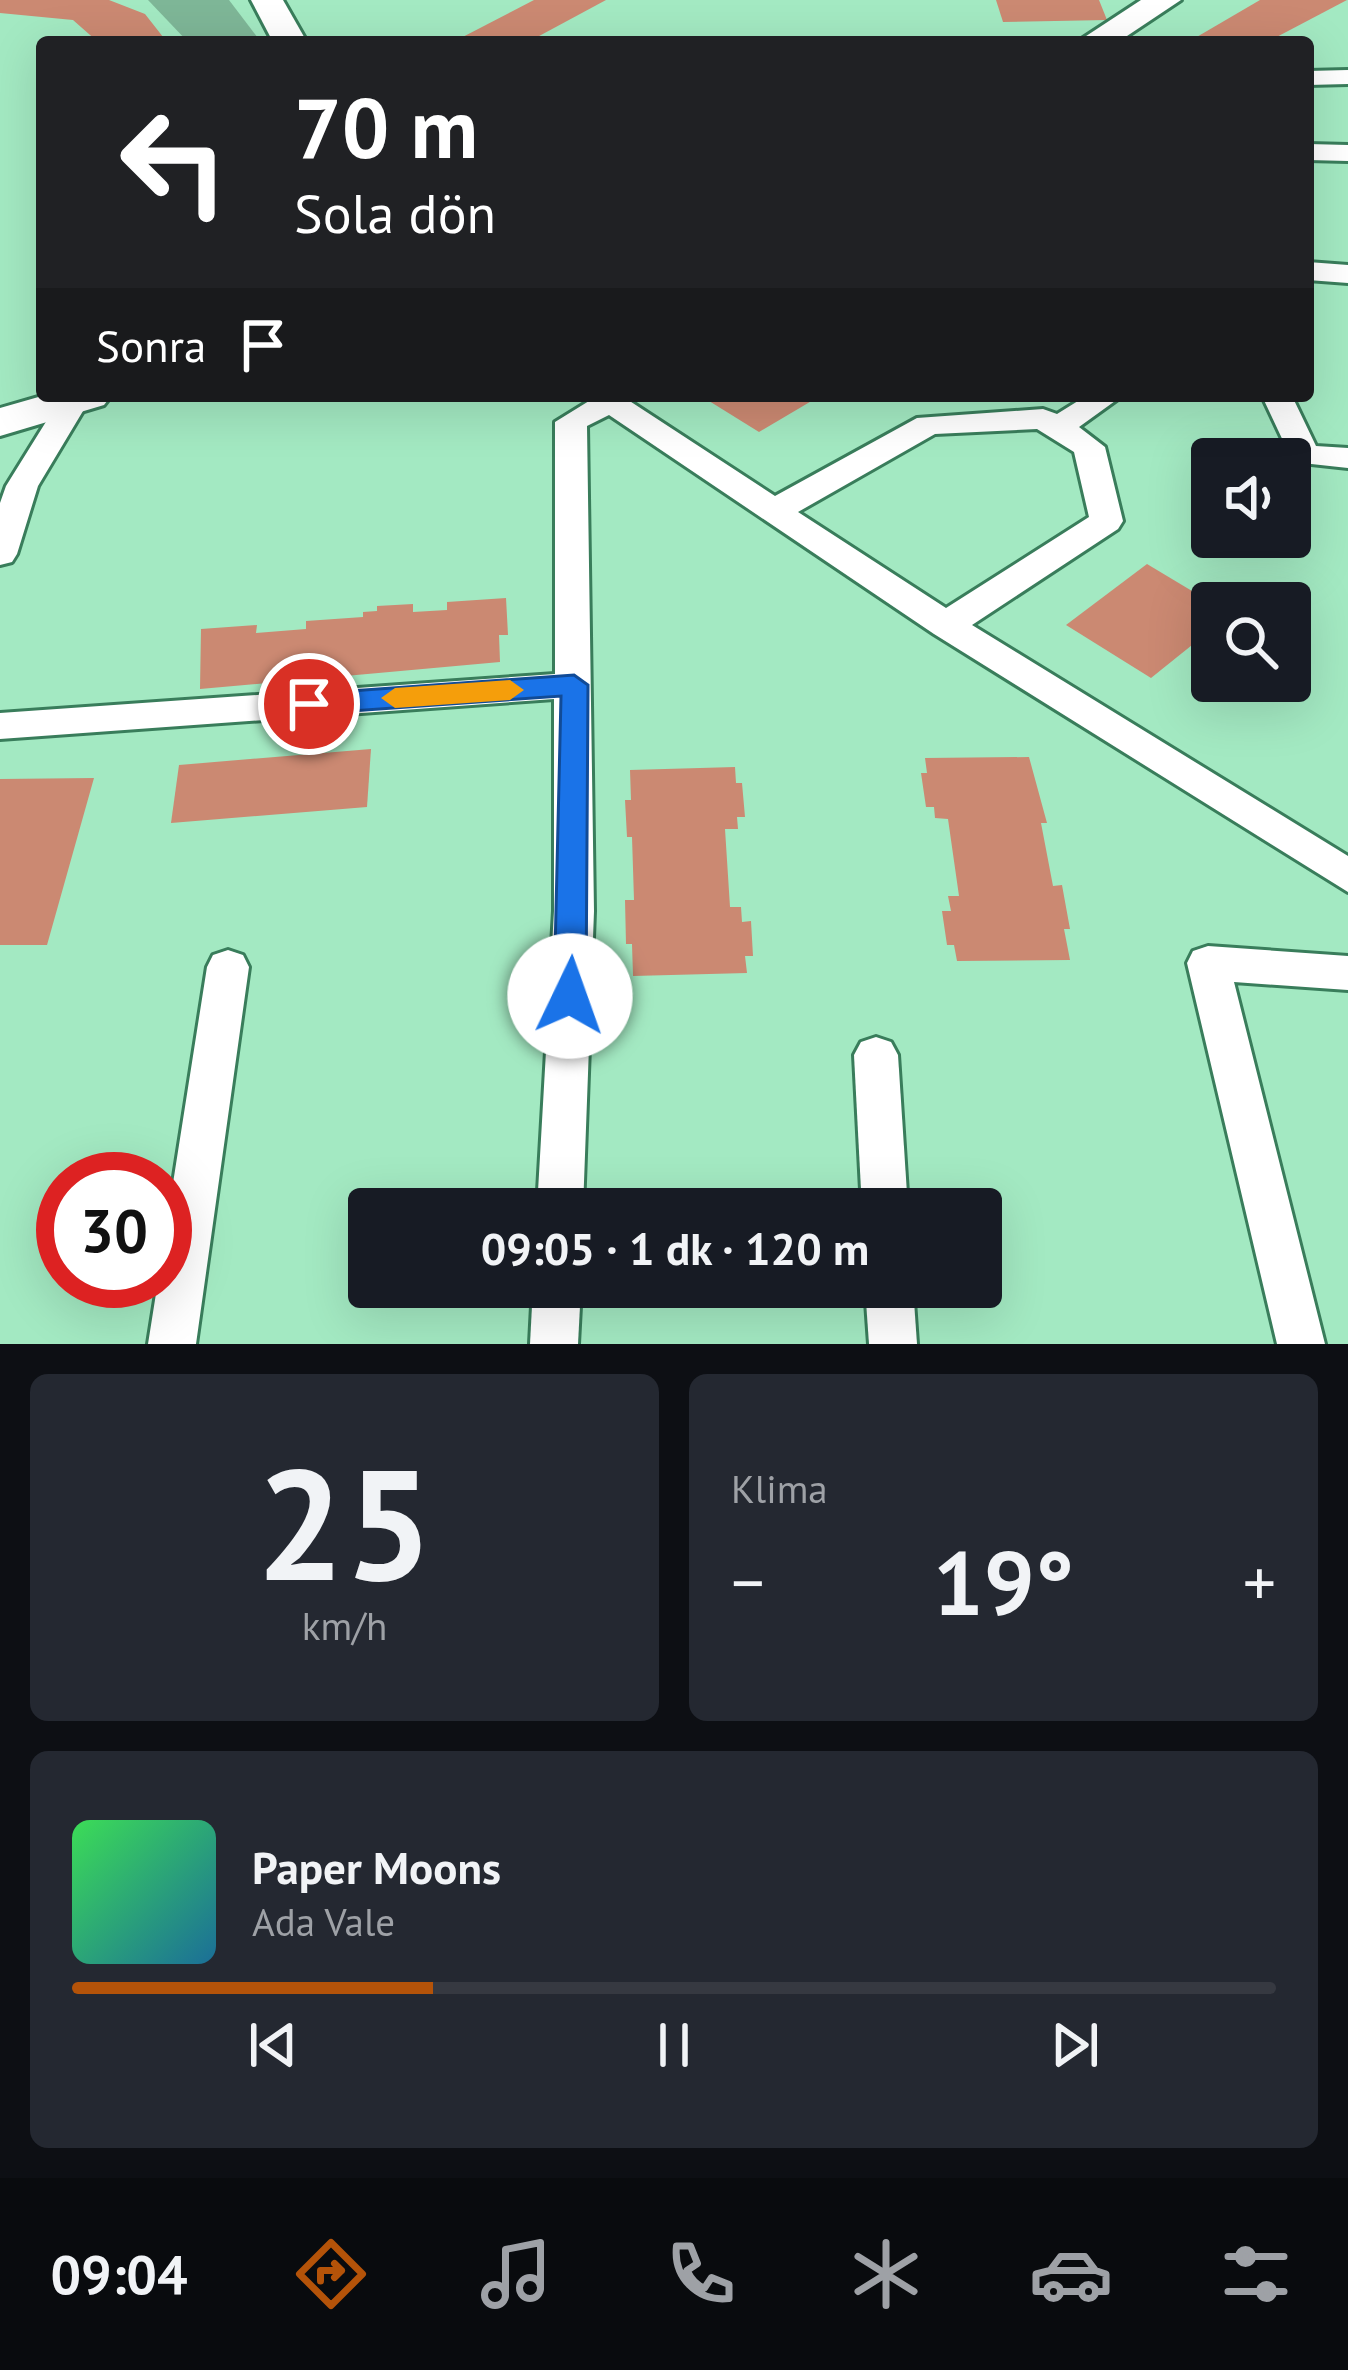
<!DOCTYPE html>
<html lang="tr">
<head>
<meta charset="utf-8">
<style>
  body { margin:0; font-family:"PT Sans",sans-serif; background:#242831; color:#f1f3f6; height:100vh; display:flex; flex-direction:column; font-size:45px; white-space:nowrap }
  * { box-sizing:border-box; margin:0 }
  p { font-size:39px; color:#9ea1a6 }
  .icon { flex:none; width:66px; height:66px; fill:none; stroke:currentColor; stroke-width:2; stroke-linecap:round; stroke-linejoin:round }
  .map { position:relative; height:1344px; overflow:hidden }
  .sheet { display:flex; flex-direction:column; gap:30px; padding:30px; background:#0d0f14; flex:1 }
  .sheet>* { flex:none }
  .banner { position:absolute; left:36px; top:36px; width:1278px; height:366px; border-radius:12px; box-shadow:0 12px 48px #0002; background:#202124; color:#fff; overflow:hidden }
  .controls { position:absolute; left:1191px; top:438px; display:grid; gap:24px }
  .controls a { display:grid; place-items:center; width:120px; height:120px; border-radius:12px; background:#171b24; box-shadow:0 12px 48px #0002; font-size:60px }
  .speed { position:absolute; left:36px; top:1152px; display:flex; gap:24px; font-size:60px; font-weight:700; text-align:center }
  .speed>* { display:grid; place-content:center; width:156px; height:156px; border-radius:50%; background:#171b24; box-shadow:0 12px 48px #0002; line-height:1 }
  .speed .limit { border:18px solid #d22; background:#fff; color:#111 }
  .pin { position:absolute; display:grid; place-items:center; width:102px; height:102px; color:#fff; margin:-51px; border:6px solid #fff; border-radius:50%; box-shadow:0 3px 12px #0007 }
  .me { position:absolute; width:132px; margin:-66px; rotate:3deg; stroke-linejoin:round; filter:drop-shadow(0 0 9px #0008) }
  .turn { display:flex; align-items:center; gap:42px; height:252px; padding:0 60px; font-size:54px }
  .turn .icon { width:156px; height:156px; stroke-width:2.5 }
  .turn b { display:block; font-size:84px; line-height:102px }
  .then { display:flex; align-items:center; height:114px; padding:0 60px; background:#0003; gap:24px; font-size:45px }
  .big { font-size:90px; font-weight:700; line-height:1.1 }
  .sheet .tile { flex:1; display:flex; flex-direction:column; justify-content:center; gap:18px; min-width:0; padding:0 42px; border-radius:18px; background:#242831 }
  .sheet .dial { align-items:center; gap:0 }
  .dial b { font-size:156px; line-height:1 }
  .song { display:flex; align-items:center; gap:36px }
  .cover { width:144px; height:144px; border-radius:18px; background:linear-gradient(135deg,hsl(130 70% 55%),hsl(200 70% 35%)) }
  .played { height:12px; border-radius:6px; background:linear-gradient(90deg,#b45309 30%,#363941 30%) }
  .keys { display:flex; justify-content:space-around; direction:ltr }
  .heat { display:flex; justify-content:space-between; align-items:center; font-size:66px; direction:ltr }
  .sheet .tiles { flex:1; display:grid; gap:30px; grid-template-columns:1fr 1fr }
  .tile:last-child { grid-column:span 2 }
  .trip { position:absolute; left:348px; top:1188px; width:654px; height:120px; border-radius:12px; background:#171b24; box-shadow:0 12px 48px #0002; font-weight:700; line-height:120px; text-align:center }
  .dock { display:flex; height:192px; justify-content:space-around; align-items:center; background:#090b0e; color:#9ea1a6 }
  .dock .icon { width:84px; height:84px }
  .dock .selected { color:#b45309 }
  .dock b { font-size:54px; color:#f1f3f6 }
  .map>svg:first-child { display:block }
  .green { fill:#7eb697 }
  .building { fill:#cb8972 }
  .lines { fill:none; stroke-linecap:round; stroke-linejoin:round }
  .street-casing { stroke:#397d5b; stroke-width:6 }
  .secondary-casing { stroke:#397d5b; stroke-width:6 }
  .street { fill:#fff; fill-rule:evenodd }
  .secondary { fill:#fff; fill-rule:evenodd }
  .route { fill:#1a73e8; stroke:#114b97; stroke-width:3 }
  .slow { fill:#f59e0b }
</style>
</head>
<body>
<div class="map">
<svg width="1348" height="1344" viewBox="0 0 1348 1344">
  <rect width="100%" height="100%" fill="#a3e9c2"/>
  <polygon class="green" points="148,0 229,0 261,42 188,42"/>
  <g class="building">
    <polygon points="0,0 109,0 145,14 167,42 98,42 73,20 0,13"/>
    <polygon points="534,0 606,0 528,42 453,42"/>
    <polygon points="996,0 1099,0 1107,20 1003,22"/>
    <polygon points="1260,0 1347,0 1267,42 1195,38"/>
    <polygon points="701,396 820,396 759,432"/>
    <polygon points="1147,564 1212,603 1212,629 1151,678 1066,625"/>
    <polygon points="506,598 508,635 499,635 500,662 200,689 201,629 257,625 256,633 306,629 306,621 363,617 363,612 377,611 377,606 413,604 413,612 447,610 447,602"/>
    <polygon points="371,749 367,807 171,823 179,765"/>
    <polygon points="1029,757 1047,823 1041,823 1053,886 1062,885 1070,929 1064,929 1070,960 957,961 954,945 947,945 942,911 951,911 948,896 959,896 948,819 935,818 934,807 926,807 921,773 927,773 925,758"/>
    <polygon points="735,767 736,783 742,783 745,817 737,817 738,829 725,829 730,907 741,907 742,922 751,921 753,956 745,956 747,973 633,976 632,944 626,944 625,900 634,900 632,837 627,837 625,800 631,800 630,770"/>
    <polygon points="94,778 47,945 0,945 0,779"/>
  </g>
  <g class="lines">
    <g class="street-casing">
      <g id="street">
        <polygon points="1348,70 1348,84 1308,85 1308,71"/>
        <polygon points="1308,144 1348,145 1348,161 1308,160"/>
        <polygon points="1308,262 1348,265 1348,283 1308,280"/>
        <polygon points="62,396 86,396 89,401 38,486 17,554 12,562 0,565 0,503 6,486"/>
        <path d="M586,396H622L775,496L917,418L1043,409L1057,414L1086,396H1122L1079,427L1105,447L1123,521L1118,529L972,625L1348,856V892L934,634L609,415L587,426L594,911L583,1209H537L554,911V699L0,739V713L555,674V422L589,401ZM1037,429L1074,452L1089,517L946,608L798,512L935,434Z"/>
        <polygon points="1262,396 1292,396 1316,446 1348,448 1348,468 1293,462"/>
        <polygon points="1208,946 1348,956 1348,990 1234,982 1325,1344 1277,1344 1187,963 1193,951"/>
        <polygon points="228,950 243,955 249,967 196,1344 148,1344 158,1281 165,1281 165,1234 207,967 213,955"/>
        <polygon points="876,1037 891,1042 898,1055 908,1209 862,1209 854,1055 861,1042"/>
        <polygon points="533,1287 581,1287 578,1344 530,1344"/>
        <polygon points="865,1287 913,1287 917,1344 869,1344"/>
      </g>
    </g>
    <g class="secondary-casing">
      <g id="secondary">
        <polygon points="251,0 283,0 307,42 273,42"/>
        <polygon points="1141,0 1181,0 1118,42 1077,42"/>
        <polygon points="42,396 111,396 104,405 0,436 0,408"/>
      </g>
    </g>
    <use href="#street" class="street"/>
    <use href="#secondary" class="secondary"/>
  </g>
  <polygon class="route" points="574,675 588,685 586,996 581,1006 570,1010 559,1006 554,996 561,696 309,714 295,704 309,694"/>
  <polygon class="slow" points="510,680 524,690 510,700 395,708 381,698 395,688"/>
</svg>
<div class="controls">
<a><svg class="icon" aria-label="sound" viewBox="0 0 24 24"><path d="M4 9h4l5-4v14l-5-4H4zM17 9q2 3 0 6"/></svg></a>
<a><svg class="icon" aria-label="search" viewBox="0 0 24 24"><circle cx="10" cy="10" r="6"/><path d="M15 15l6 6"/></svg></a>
</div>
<div class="speed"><div class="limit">30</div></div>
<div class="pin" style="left:309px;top:704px;background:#d93025"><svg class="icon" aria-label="arrive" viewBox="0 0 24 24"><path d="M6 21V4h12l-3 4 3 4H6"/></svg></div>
<svg class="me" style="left:570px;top:996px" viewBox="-20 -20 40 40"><circle r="19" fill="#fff"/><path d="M0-13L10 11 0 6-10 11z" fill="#1a73e8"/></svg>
<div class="trip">09:05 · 1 dk · 120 m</div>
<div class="banner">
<div class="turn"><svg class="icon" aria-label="left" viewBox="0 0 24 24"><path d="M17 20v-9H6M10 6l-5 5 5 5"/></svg><div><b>70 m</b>Sola dön</div></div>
<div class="then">Sonra<svg class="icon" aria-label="arrive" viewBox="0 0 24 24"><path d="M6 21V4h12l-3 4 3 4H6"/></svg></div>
</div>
</div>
<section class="sheet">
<div class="tiles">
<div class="tile dial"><b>25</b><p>km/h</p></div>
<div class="tile"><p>Klima</p>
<div class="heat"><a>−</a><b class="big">19°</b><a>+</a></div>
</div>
<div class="tile">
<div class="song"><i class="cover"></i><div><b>Paper Moons</b><p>Ada Vale</p></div></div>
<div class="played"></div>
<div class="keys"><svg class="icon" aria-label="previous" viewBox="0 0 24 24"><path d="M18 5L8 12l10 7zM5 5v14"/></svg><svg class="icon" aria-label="pause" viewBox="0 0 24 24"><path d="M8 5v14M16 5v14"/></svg><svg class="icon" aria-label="next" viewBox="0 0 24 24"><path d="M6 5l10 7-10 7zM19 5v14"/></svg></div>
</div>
</div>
</section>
<nav class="dock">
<b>09:04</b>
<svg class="icon selected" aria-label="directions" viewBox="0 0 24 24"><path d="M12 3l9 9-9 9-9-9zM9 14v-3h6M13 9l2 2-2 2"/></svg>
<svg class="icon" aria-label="music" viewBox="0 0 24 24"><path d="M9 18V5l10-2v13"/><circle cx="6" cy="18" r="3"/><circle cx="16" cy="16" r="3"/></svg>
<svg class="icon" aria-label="phone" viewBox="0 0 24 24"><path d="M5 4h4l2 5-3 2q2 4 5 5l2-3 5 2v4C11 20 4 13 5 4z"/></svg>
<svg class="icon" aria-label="climate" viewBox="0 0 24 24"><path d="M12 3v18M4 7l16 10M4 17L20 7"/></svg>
<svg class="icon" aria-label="car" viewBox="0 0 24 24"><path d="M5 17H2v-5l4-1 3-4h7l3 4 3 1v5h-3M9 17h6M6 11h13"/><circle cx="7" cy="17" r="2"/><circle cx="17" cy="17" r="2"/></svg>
<svg class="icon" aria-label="filters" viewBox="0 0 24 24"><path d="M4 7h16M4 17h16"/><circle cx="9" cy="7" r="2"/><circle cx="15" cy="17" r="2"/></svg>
</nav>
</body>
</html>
